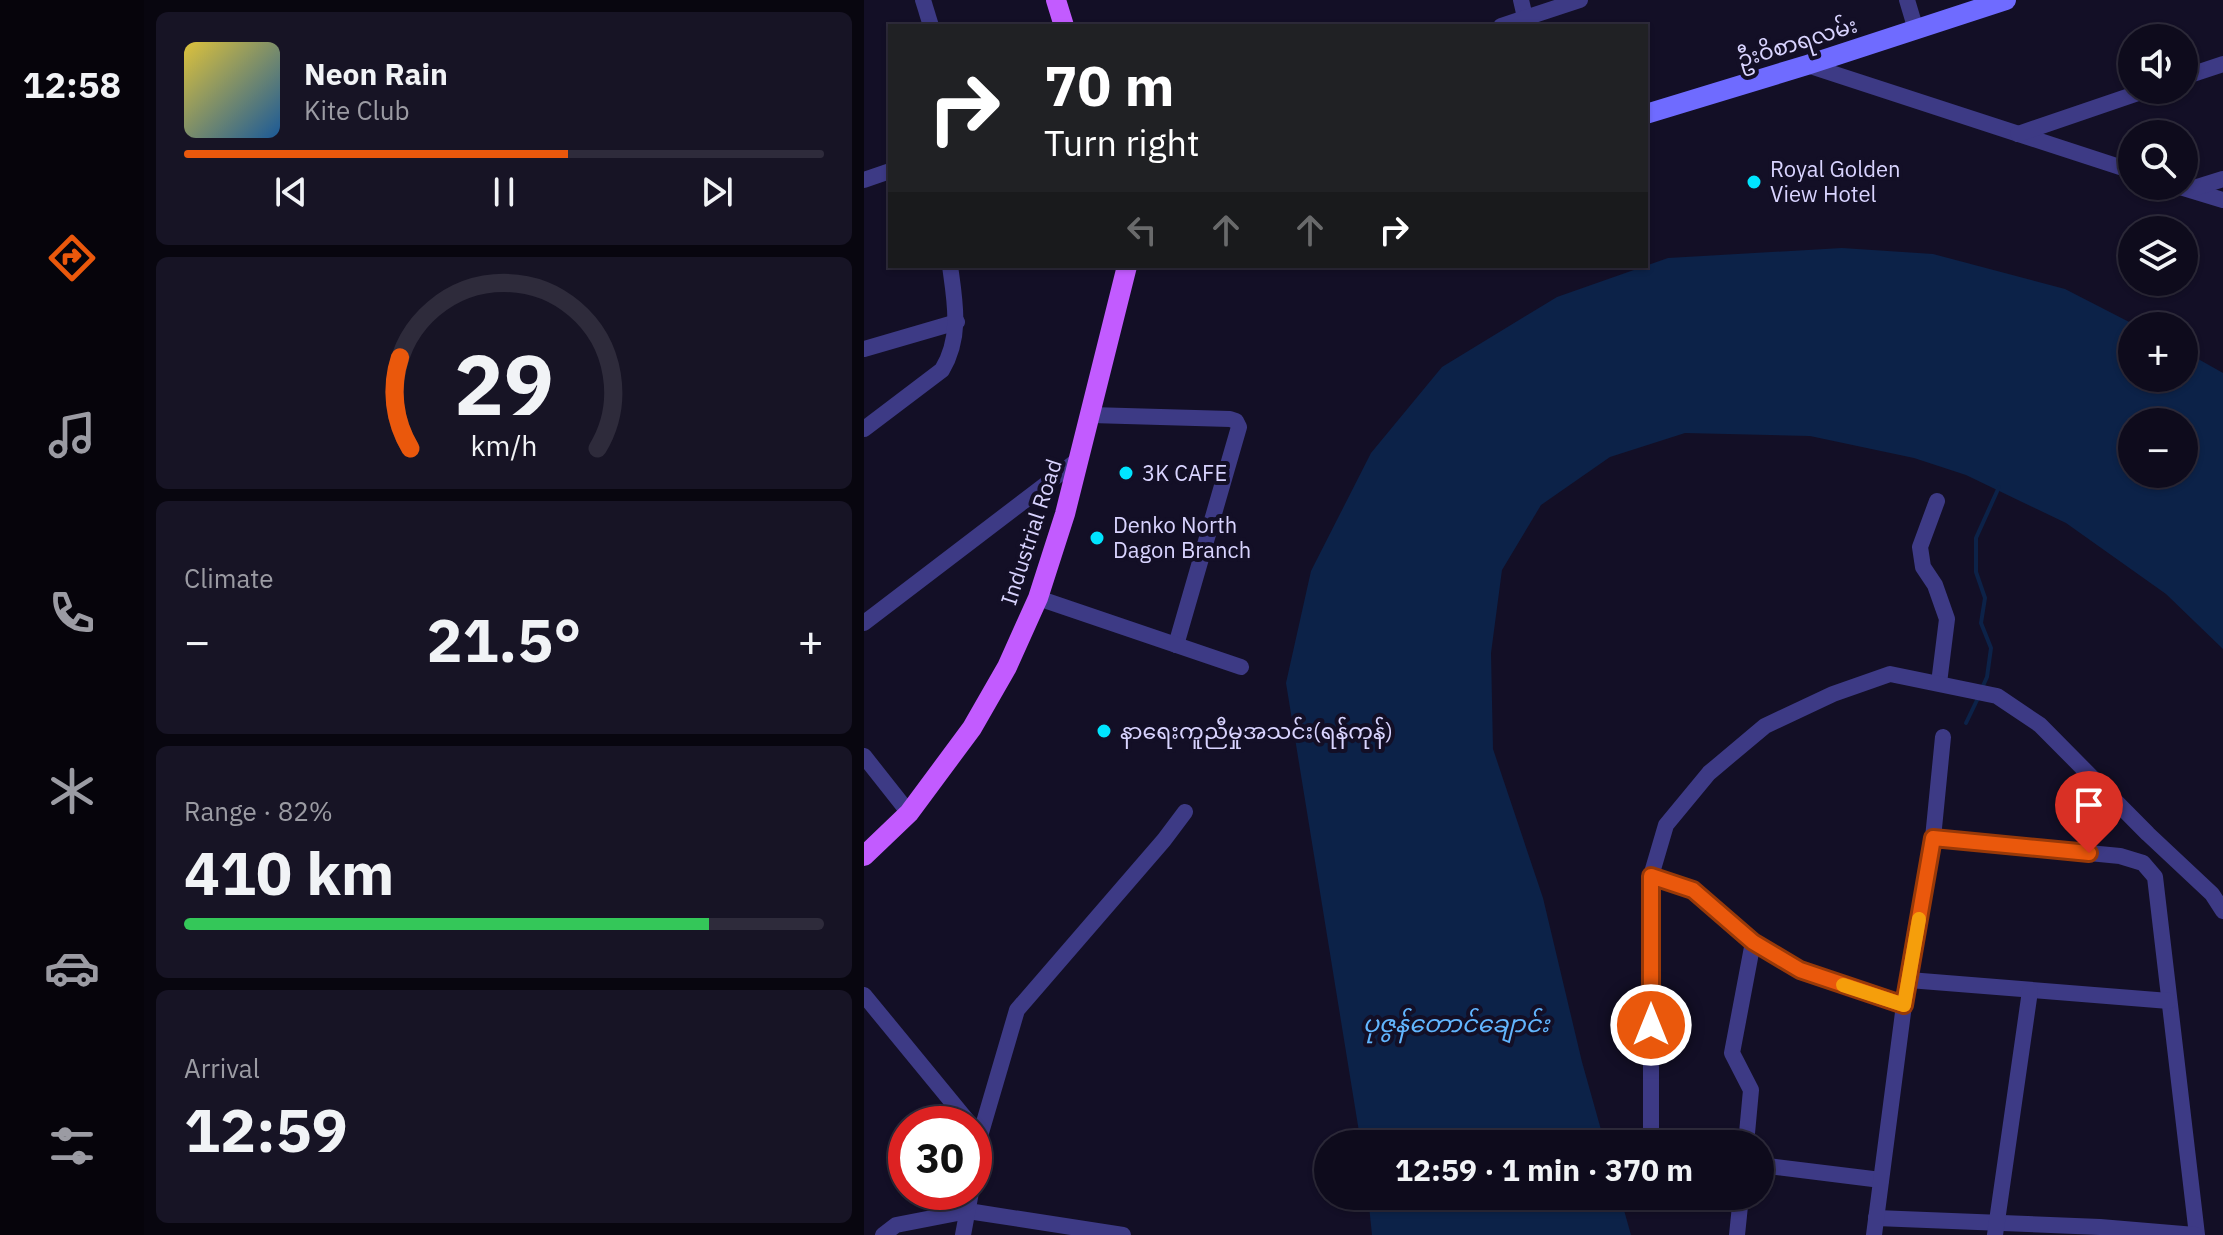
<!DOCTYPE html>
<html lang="en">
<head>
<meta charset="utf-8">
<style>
  body { margin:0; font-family:"IBM Plex Sans","Noto Sans Myanmar",sans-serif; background:#171425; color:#f1f3f6; height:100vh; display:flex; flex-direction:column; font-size:30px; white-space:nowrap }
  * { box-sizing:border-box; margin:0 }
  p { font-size:26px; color:#9b9ba3 }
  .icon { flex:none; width:44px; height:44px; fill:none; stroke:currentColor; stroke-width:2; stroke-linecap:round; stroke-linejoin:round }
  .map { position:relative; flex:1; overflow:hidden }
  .drawer { display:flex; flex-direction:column; gap:12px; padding:12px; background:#08060f; width:720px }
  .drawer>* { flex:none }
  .hud { position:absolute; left:24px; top:24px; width:760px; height:244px; border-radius:0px; box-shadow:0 2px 6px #0004,0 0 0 2px #2e2b3b; background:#202124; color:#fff; overflow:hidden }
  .controls { position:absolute; left:1254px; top:24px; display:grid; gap:16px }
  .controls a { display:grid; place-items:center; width:80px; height:80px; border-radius:50%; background:#0e0b1c; box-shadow:0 2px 6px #0004,0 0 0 2px #2e2b3b; font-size:40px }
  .speed { position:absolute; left:24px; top:1106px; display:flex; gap:16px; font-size:40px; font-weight:700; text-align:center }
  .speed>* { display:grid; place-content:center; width:104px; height:104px; border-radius:50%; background:#0e0b1c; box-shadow:0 2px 6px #0004,0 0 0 2px #2e2b3b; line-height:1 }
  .speed .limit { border:12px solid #d22; background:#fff; color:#111 }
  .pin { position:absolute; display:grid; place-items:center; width:68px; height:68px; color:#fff; margin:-82px -34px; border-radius:50% 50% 50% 0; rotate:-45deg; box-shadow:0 0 8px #0007 }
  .pin .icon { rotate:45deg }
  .me { position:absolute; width:88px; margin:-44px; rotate:0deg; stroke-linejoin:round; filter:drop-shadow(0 0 6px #0008) }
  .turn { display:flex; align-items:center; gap:28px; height:168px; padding:0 24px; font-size:36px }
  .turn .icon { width:104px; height:104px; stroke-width:2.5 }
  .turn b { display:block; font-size:56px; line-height:68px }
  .lanes { display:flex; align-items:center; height:76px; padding:0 24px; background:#0003; justify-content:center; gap:40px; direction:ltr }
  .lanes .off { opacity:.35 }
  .big { font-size:60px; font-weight:700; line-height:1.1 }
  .drawer .tile { flex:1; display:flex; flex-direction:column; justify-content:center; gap:12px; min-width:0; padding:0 28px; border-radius:12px; background:#171425 }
  .drawer .dial { align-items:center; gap:0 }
  .dial svg { height:208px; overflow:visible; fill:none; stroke:#2e2b3b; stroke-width:7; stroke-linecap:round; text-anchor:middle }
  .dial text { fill:#f1f3f6; stroke:none }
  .song { display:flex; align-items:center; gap:24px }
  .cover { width:96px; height:96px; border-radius:12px; background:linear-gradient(135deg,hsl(50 70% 55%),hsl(210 70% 35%)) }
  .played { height:8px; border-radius:4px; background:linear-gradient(90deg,#ea580c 60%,#2e2b3b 60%) }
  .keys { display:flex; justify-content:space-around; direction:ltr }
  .heat { display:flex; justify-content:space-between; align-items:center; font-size:44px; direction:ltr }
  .charge { height:12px; border-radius:6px; background:linear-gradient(90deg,#34c759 82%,#2e2b3b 0) }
  .trip { position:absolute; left:450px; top:1130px; width:460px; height:80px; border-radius:40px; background:#0e0b1c; box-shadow:0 2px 6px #0004,0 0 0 2px #2e2b3b; font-weight:700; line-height:80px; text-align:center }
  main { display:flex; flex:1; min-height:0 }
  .tabs { display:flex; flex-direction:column; width:144px; justify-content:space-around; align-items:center; background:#06040b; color:#9b9ba3 }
  .tabs .icon { width:56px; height:56px }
  .tabs .active { color:#ea580c }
  .tabs b { font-size:36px; color:#f1f3f6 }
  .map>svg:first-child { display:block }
  .water { fill:#0c2248; fill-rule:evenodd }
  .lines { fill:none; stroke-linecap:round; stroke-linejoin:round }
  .stream { stroke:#0c2248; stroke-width:4 }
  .minor { stroke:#3d3a85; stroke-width:16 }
  .secondary { stroke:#6f6bff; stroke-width:20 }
  .primary { stroke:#c25bff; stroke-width:20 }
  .route-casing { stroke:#983908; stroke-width:20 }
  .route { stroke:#ea580c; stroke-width:14 }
  .slow { stroke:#f59e0b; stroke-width:14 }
  .poi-dot { fill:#00e5ff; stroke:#130f26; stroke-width:3 }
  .labels { text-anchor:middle; stroke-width:8; stroke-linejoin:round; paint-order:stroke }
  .street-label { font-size:22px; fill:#d9d4ff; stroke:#130f26 }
  .poi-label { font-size:22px; fill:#d9d4ff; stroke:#130f26; text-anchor:start }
  .water-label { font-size:24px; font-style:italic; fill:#62b6ff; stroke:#130f26 }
</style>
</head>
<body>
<main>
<nav class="tabs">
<b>12:58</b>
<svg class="icon active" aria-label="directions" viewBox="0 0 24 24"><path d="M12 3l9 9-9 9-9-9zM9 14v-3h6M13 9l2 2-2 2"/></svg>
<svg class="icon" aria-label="music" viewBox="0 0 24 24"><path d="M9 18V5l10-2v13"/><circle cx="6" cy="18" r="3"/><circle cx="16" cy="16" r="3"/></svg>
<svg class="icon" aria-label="phone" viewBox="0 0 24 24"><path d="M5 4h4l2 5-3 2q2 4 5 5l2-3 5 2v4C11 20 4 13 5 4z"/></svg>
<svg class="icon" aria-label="climate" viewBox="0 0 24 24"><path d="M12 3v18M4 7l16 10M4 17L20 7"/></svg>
<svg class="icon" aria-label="car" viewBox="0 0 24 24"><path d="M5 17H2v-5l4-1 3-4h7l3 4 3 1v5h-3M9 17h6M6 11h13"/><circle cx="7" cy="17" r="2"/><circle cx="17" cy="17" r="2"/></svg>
<svg class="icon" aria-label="filters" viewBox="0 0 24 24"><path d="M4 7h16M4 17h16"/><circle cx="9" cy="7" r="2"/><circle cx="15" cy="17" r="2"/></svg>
</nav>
<section class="drawer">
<div class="tile">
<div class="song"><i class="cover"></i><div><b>Neon Rain</b><p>Kite Club</p></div></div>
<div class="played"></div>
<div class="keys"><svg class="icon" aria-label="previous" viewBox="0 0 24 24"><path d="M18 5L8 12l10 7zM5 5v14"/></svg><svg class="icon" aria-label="pause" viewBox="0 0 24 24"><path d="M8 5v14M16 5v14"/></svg><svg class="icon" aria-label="next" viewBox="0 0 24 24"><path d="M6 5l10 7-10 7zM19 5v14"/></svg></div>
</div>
<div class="tile dial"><svg viewBox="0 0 100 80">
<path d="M14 69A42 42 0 1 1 86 69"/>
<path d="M14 69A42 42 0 0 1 10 34" stroke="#ea580c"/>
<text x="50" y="56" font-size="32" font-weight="700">29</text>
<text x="50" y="72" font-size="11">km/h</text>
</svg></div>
<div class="tile"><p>Climate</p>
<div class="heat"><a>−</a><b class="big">21.5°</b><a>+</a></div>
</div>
<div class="tile"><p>Range · 82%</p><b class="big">410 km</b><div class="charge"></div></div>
<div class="tile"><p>Arrival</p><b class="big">12:59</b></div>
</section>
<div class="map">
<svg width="1359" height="1235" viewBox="0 0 1359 1235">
  <rect width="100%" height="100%" fill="#130f26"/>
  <g class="water">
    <path d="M978,248L1069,254L1201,289L1273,326H1268V378H1320V351L1359,373V649L1302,594L1202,523L1102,475L1050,458L946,436L821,433L746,457L677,505L638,570L627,653L629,749L679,898L718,1062L741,1144H497L422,683L447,571L507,453L578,367L693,297L804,258ZM1268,422H1320V474H1268Z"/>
    <polygon points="504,1196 756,1196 767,1235 508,1235"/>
  </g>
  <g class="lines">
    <g class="stream">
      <polyline points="1118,688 1123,677 1127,648 1117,623 1121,598 1112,572 1112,538 1135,487"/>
      <polyline points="1102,723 1115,696"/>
    </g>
    <g class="minor">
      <polyline points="59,0 67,26"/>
      <polyline points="657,0 663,26"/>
      <polyline points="1043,0 1052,30"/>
      <polyline points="637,26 716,0"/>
      <polyline points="943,65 1268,171"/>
      <polyline points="1320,77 1359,64"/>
      <polyline points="1154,134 1283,90"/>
      <polyline points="0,180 26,171"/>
      <polyline points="1313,186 1359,200"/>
      <polyline points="1327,189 1359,179"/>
      <polyline points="0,349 93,322"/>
      <polyline points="227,415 366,419 372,421 375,427 312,645"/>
      <path d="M0,429L78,370C98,337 91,302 86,266"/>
      <polyline points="1073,501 1056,547 1059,567 1071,585 1083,619 1075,683"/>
      <polyline points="174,598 377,667"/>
      <polyline points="0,623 215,459"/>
      <polyline points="0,756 45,813"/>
      <polyline points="1069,838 1256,856 1279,863 1291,877 1333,1235"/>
      <polyline points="787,876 829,890 889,942 936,970 1040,1005"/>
      <polyline points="1045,980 1305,1001"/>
      <polyline points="0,995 106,1124"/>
      <polyline points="116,1136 153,1010 300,840 321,812"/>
      <polyline points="787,1144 787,876 802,825 845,773 901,726 969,694 1026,674 1133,696 1176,725 1284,834 1348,894 1359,911"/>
      <polyline points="882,1144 887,1090 868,1053 889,942"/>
      <polyline points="896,1165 1017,1180"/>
      <polyline points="110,1174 116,1136 111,1130"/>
      <polyline points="1012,1218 1236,1227 1331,1235"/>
      <polyline points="19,1235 32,1225 104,1211 259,1235"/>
      <polyline points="99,1235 107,1192"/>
      <polyline points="873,1235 877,1196"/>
      <polyline points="1010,1235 1040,1005 1069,838 1079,737"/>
      <polyline points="1131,1235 1166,991"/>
    </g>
    <polyline class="secondary" points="782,114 943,65 1142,0"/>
    <g class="primary">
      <polyline points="192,0 200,26"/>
      <polyline points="0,856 45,813 108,728 143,667 174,598 201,514 263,266"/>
    </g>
  </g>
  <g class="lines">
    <g class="route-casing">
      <polyline id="route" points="787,1025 787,876 829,890 889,942 936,970 1040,1005 1069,838 1225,853"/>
    </g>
    <use href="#route" class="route"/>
    <polyline class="slow" points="979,985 1040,1005 1055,919"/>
  </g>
  <g class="poi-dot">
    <circle cx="890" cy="182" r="8"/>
    <circle cx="262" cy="473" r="8"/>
    <circle cx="233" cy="538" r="8"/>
    <circle cx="240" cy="731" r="8"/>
  </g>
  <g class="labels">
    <g class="street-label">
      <text transform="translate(933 42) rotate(-17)" y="8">ဦးဝိစာရလမ်း</text>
      <text transform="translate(167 532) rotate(-72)" y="8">Industrial Road</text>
    </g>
    <g class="poi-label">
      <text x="906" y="177">Royal Golden<tspan x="906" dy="25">View Hotel</tspan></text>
      <text x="278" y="481">3K CAFE</text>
      <text x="249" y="533">Denko North<tspan x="249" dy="25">Dagon Branch</tspan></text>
      <text x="256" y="739">နာရေးကူညီမှုအသင်း(ရန်ကုန်)</text>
    </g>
    <g class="water-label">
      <text x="592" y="1032">ပုဇွန်တောင်ချောင်း</text>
    </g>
  </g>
</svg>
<div class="controls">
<a><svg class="icon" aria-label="sound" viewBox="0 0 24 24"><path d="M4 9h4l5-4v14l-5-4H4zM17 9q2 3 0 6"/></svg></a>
<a><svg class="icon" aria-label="search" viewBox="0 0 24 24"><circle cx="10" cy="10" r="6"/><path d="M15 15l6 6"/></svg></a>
<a><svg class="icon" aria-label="layers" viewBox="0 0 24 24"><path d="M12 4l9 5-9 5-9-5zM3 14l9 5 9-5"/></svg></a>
<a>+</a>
<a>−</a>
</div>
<div class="speed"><div class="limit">30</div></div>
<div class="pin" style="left:1225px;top:853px;background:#d93025"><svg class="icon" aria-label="arrive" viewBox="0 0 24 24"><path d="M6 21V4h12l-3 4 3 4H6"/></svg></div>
<svg class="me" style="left:787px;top:1025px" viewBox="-20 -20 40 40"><circle r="17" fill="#ea580c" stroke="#fff" stroke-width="3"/><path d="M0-11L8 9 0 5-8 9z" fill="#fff"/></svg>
<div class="trip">12:59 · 1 min · 370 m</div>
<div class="hud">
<div class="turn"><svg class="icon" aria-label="right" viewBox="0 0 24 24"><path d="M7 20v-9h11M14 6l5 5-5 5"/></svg><div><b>70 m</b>Turn right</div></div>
<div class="lanes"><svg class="icon off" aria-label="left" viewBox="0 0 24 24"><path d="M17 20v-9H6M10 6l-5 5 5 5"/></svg><svg class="icon off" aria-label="ahead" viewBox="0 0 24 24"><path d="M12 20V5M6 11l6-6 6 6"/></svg><svg class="icon off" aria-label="ahead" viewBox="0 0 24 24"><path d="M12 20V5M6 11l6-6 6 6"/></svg><svg class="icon" aria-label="right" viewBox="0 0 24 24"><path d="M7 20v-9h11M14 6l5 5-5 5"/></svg></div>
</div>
</div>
</main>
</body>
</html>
